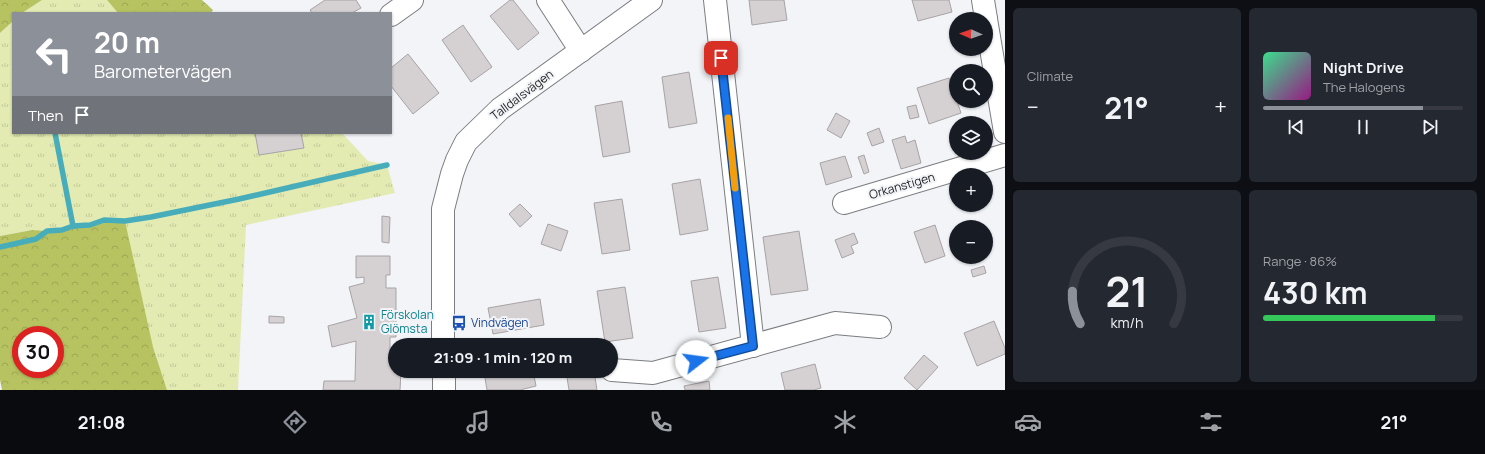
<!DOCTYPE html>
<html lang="en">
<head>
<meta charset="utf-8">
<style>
  body { margin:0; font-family:Manrope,sans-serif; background:#242831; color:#f1f3f6; height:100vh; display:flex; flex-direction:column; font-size:15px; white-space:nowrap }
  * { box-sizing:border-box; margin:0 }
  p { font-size:13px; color:#9ea1a6 }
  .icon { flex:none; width:22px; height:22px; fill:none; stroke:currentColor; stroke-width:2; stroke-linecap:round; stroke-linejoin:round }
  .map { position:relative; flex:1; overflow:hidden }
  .details { display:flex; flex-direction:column; gap:8px; padding:8px; background:#0d0f14; width:480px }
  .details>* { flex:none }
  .banner { position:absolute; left:12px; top:12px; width:380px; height:122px; border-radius:0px; box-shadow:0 1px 3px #0004; background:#8c9099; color:#fff; overflow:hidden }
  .needle { width:26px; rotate:272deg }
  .fabs { position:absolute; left:949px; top:12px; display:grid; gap:8px }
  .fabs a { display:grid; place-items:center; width:44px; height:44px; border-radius:50%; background:#171b24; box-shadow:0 1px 3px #0004; font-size:20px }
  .speed { position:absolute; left:12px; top:326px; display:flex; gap:8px; font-size:20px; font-weight:700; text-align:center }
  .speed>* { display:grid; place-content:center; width:52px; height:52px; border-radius:50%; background:#171b24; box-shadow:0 1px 3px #0004; line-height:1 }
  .speed .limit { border:6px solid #d22; background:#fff; color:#111 }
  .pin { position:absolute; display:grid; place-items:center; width:34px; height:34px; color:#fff; margin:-17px; border-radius:8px; box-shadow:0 2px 6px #0006 }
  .me { position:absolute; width:44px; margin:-22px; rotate:75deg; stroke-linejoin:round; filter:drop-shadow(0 0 3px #0008) }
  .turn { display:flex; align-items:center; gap:14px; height:84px; padding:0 16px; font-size:18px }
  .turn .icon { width:52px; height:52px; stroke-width:2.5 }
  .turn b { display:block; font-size:28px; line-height:34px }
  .then { display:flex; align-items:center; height:38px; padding:0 16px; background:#0003; gap:8px; font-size:15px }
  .big { font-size:30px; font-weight:700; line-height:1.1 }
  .details .card { flex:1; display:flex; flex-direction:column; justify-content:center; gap:6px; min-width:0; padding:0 14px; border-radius:6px; background:#242831 }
  .details .dial { align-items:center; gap:0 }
  .dial svg { height:104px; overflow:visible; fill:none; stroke:#363941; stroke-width:7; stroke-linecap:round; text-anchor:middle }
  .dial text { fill:#f1f3f6; stroke:none }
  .song { display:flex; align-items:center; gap:12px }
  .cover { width:48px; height:48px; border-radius:6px; background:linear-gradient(135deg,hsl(150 70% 55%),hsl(310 70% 35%)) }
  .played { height:4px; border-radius:2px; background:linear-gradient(90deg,#8c9099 80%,#363941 80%) }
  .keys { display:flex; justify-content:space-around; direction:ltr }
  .heat { display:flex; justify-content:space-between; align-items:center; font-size:22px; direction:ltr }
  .charge { height:6px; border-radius:3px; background:linear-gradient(90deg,#34c759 86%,#363941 0) }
  .details .tiles { flex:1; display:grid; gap:8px; grid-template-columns:repeat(2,1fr) }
  .trip { position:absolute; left:388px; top:338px; width:230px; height:40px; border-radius:20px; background:#171b24; box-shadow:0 1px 3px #0004; font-weight:700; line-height:40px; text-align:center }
  .dock { display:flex; height:64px; justify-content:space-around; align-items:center; background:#090b0e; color:#9ea1a6 }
  .dock .icon { width:28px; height:28px }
  .dock .active { color:#8c9099 }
  .dock b { font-size:18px; color:#f1f3f6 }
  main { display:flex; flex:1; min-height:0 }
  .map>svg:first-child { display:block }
  .grass { fill:url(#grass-tufts) }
  .forest { fill:url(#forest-crowns); fill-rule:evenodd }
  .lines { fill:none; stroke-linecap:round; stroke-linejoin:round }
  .stream { stroke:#48adba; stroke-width:5.5 }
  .building { fill:#d5d0d2; stroke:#a8a3a5 }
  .minor-casing { stroke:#7b7d81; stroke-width:24 }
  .minor { stroke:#fff; stroke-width:22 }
  .route-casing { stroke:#114b97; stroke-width:10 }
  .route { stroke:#1a73e8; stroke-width:7 }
  .slow { stroke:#f59e0b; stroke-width:7 }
  .labels { text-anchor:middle; stroke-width:4; stroke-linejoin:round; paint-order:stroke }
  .street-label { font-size:12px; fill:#1f2021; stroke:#f2f4f8 }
  .culture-label { font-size:12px; fill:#0d838f; stroke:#f2f4f8; text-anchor:start }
  .transit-label { font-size:12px; fill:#164399; stroke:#f2f4f8; text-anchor:start }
</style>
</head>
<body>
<main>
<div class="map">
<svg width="1005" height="390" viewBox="0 0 1005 390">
  <defs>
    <pattern id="grass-tufts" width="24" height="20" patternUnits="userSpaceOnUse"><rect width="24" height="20" fill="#e3ebb2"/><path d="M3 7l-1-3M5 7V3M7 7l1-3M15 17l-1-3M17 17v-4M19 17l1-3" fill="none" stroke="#c2c999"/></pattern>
    <pattern id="forest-crowns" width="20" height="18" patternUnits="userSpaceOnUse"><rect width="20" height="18" fill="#b7c361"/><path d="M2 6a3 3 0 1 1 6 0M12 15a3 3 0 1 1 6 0" fill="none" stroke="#9da754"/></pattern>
  </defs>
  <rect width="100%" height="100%" fill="#f2f4f8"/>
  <g class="grass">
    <polygon points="42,0 107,0 118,13 22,13"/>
    <polygon points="13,21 13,133 342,133 368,161 387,165 395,193 246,225 238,390 167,390 153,347 104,220 90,225 73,226 62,230 47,231 32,230 0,236 0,33"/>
  </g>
  <g class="forest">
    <polygon points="0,0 42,0 22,13 13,13 13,21 0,33"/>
    <polygon points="107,0 202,0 213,10 211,13 118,13"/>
    <path d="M104,220L125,221L153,347L167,390H2L0,380V236L32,230L47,231L62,230L73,226L90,225ZM21,335H55V369H21Z"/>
  </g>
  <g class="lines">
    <g class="stream">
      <polyline points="55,133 73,226"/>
      <polyline points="0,247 36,239 47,231 62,230 73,226 90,225 104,220 125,221 151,217 239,199 387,165"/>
    </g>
  </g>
  <g class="building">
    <polygon points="325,0 356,0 361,8 352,13 312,13 310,10"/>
    <polygon points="510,0 513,0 539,33 518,50 490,16"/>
    <polygon points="749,0 784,0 787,20 752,25"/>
    <polygon points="912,0 949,0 952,12 918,21"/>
    <polygon points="463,25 492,67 471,82 442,40"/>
    <polygon points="408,54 439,93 413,114 391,86 391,68"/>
    <polygon points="689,72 697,123 669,128 662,77"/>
    <polygon points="949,78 961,113 929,124 917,88"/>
    <polygon points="622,101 630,152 603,157 595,106"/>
    <polygon points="916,105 919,117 910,119 907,107"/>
    <polygon points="836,113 850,121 841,138 827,130"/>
    <polygon points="879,128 884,142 872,146 867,133"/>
    <polygon points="255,133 301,133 304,148 259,155"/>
    <polygon points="905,136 907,143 915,140 921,163 901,169 892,140"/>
    <polygon points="864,155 869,172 864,174 858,157"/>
    <polygon points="845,156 852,177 826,185 820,163"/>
    <polygon points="700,179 708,230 680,235 672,184"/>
    <polygon points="622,199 630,250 602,254 594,203"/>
    <polygon points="520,204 532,216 520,227 509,214"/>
    <polygon points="382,216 390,217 389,243 382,242"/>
    <polygon points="548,224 568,231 561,251 541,244"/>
    <polygon points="935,225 945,256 925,263 914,232"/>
    <polygon points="799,231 808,290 771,295 763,237"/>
    <polygon points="854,233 858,243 851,246 854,253 842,258 835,240"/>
    <polygon points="356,256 390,256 390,275 386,275 386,288 396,288 396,337 390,337 390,350 395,350 395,371 401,371 400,390 323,390 324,381 355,381 356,341 332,347 328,326 357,318 349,287 364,283 364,277 356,278"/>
    <polygon points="984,266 986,273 973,277 971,270"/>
    <polygon points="718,277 726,328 699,332 691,281"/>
    <polygon points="625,287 633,338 605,342 597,291"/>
    <polygon points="540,299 544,325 493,334 488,308"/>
    <polygon points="269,316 284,317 284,323 269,323"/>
    <polygon points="994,321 1005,348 1005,354 977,366 964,333"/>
    <polygon points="924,355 938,367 917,390 904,378"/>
    <polygon points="815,364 821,388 814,390 785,390 781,373"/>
    <polygon points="490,371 533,371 536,386 520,390 487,390 484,372"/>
    <polygon points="566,371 594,371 597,390 569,390"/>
    <polygon points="709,381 710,390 685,390 684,386"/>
  </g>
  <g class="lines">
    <g class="minor-casing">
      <g id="minor">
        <polyline points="548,0 581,51"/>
        <polyline points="715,0 753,346"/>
        <polyline points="983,0 986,19"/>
        <polyline points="391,15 412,0"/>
        <polyline points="986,19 1005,132"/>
        <polyline points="844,203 1005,155"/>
        <polyline points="443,345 443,209 452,174 457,160 466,142 500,109 651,0"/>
        <polyline points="612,370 653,373 835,323 880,327"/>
        <polyline points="444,371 444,390"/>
      </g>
    </g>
    <use href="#minor" class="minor"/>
  </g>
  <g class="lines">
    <g class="route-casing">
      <polyline id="route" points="696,361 753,346 721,58"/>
    </g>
    <use href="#route" class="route"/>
    <polyline class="slow" points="728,118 735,188"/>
  </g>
  <defs>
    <g id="building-bare" transform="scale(1.2)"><path d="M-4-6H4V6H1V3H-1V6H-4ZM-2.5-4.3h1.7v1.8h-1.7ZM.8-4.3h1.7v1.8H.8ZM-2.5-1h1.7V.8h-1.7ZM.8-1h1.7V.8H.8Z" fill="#0f9aa8" stroke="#f2f4f8" stroke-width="2.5" paint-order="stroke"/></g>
    <g id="bus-bare" transform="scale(1.2)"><path d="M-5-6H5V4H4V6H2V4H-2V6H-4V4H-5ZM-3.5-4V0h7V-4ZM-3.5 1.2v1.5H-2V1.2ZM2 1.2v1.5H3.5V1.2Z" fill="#1a4fb4" stroke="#f2f4f8" stroke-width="2.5" paint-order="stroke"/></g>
  </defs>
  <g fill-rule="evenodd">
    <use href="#building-bare" x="369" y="322"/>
    <use href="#bus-bare" x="459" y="323"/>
  </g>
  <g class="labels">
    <g class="street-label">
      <text transform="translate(522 95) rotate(-37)" y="4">Talldalsvägen</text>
      <text transform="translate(902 186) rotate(-16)" y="4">Orkanstigen</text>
    </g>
    <g class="culture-label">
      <text x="381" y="319">Förskolan<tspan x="381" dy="14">Glömsta</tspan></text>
    </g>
    <g class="transit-label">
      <text x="471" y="327">Vindvägen</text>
    </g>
  </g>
</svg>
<div class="fabs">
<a><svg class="needle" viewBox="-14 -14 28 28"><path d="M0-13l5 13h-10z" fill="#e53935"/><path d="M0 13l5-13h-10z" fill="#9ea1a6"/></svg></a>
<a><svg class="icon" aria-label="search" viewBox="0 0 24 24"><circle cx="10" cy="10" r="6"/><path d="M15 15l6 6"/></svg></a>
<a><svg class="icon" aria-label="layers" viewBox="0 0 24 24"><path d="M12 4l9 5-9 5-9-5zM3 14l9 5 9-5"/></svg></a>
<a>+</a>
<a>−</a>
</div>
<div class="speed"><div class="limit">30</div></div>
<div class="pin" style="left:721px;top:58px;background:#d93025"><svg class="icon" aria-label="arrive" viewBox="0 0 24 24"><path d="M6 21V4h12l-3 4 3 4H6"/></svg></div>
<svg class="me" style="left:696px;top:361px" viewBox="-20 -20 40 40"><circle r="19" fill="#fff"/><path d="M0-13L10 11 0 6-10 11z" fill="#1a73e8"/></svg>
<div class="trip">21:09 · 1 min · 120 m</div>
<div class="banner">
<div class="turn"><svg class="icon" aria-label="left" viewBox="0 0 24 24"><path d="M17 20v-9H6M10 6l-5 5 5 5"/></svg><div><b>20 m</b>Barometervägen</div></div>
<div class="then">Then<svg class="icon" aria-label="arrive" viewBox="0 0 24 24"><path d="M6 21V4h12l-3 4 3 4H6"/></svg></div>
</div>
</div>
<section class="details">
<div class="tiles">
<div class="card"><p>Climate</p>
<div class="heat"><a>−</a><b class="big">21°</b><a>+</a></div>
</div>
<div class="card">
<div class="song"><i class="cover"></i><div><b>Night Drive</b><p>The Halogens</p></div></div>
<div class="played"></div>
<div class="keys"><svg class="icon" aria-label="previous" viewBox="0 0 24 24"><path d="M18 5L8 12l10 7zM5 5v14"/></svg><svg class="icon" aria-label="pause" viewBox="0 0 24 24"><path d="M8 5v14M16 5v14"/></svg><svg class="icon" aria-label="next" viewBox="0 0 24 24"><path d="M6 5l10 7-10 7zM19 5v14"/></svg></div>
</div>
<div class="card dial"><svg viewBox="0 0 100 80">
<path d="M14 69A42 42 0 1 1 86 69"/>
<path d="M14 69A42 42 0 0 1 8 44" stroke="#8c9099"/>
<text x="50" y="56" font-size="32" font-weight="700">21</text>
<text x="50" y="72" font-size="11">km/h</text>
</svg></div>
<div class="card"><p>Range · 86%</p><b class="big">430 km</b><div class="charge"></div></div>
</div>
</section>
</main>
<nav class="dock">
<b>21:08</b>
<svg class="icon active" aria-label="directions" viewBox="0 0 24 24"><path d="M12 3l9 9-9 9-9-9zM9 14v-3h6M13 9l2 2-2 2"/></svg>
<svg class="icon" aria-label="music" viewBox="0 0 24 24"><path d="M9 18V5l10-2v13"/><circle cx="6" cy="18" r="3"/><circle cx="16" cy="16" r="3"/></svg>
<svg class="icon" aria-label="phone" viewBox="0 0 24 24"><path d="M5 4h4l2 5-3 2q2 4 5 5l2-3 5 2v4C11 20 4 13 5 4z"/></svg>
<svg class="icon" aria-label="climate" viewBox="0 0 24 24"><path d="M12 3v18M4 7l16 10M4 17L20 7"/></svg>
<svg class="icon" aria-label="car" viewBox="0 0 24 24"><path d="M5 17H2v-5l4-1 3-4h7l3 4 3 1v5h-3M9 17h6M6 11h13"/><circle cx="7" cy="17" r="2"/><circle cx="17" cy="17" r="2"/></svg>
<svg class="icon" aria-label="filters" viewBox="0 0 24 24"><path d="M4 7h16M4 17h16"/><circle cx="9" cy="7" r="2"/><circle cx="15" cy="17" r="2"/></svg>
<b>21°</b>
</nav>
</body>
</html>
